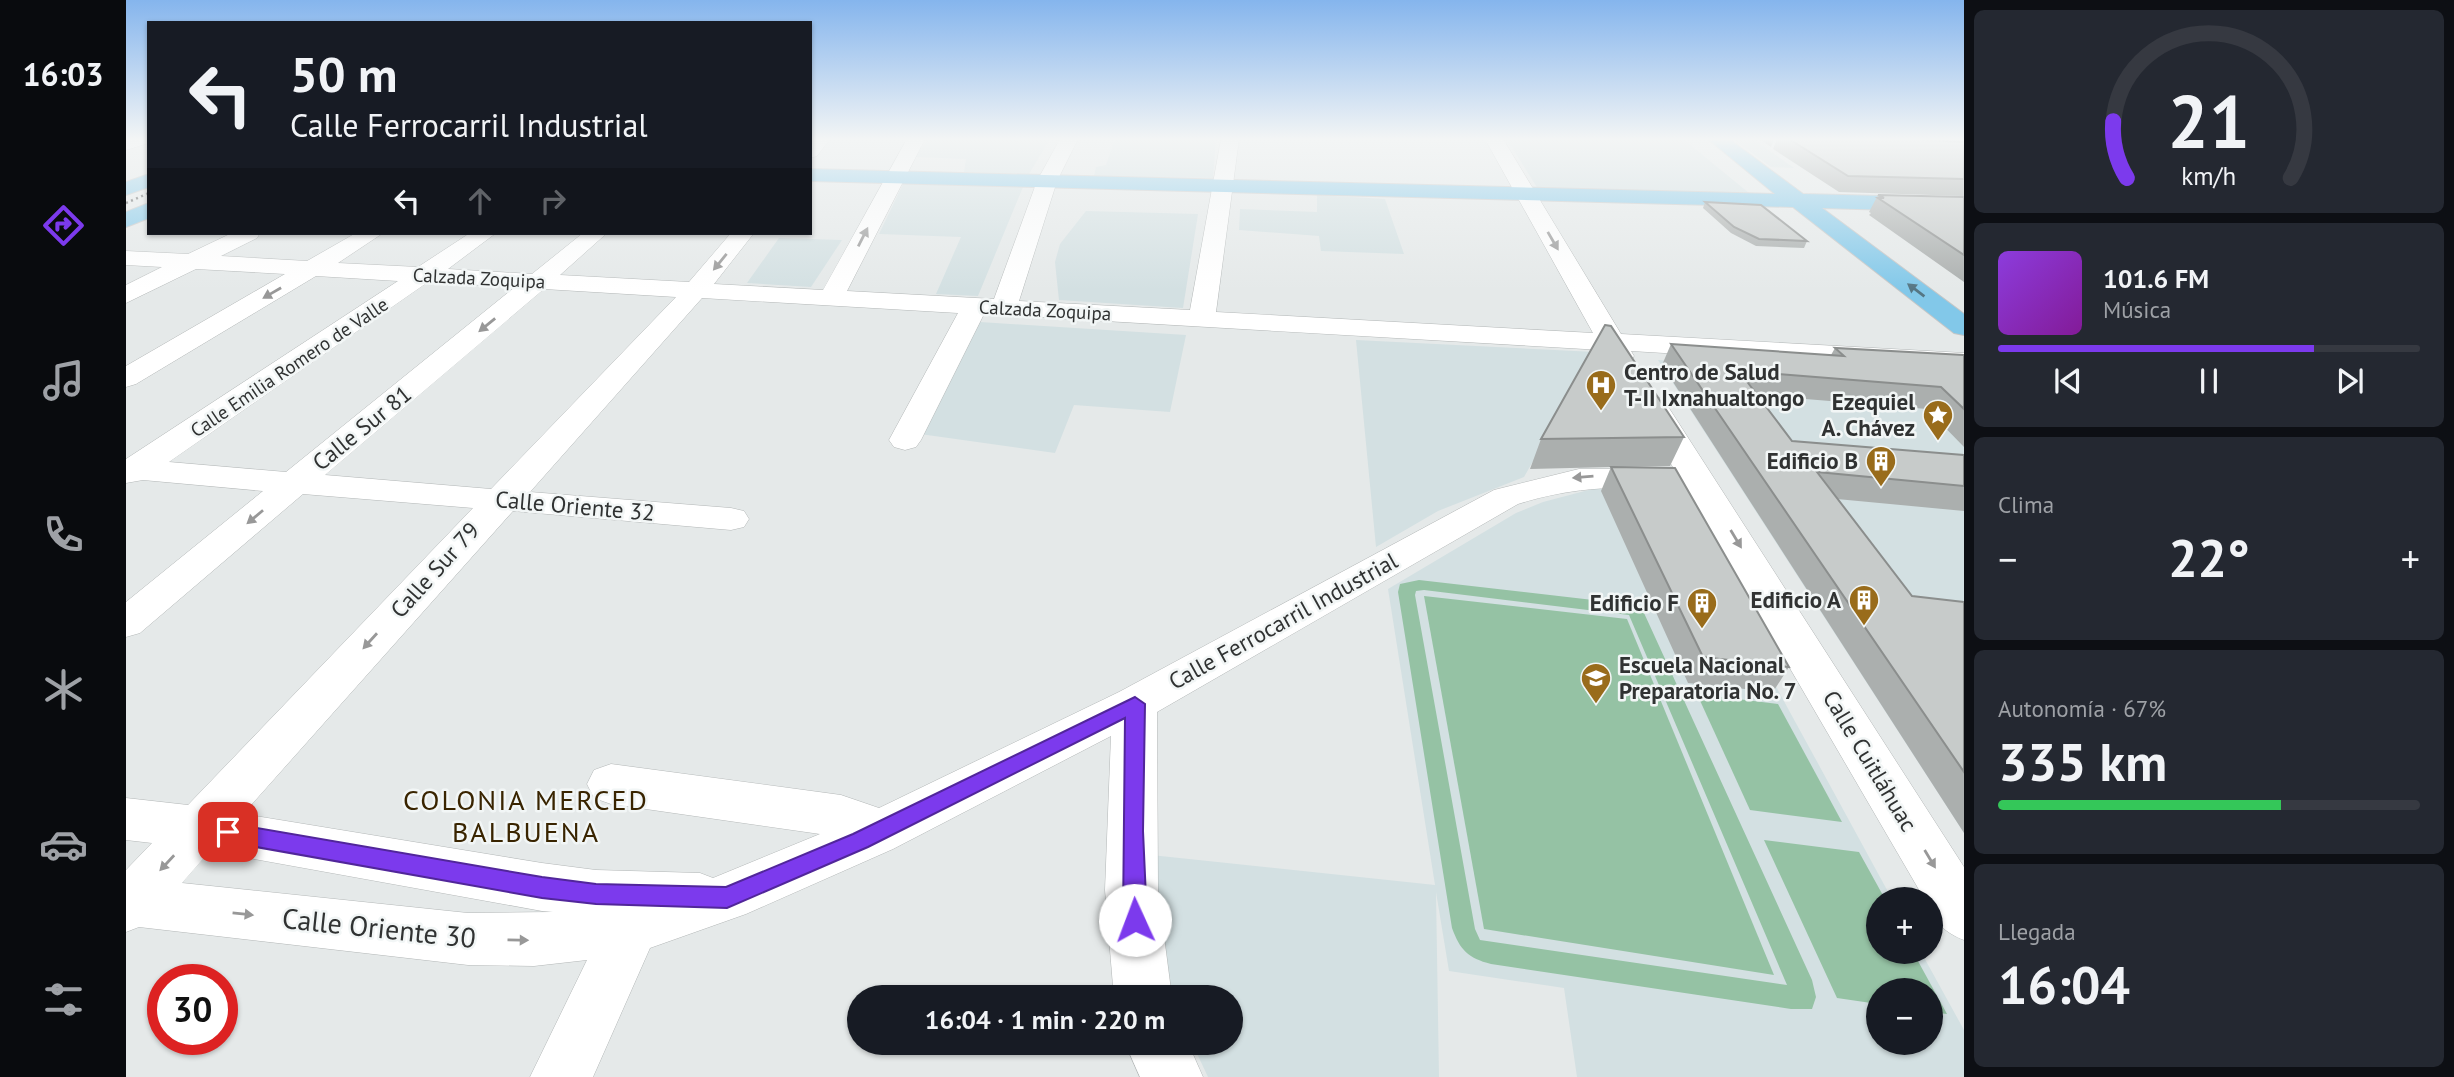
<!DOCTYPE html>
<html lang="es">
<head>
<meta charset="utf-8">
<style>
  body { margin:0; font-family:"PT Sans",sans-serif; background:#242831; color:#f1f3f6; height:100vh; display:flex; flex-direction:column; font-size:26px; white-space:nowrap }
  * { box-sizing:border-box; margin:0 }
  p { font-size:23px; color:#9ea1a6 }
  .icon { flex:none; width:38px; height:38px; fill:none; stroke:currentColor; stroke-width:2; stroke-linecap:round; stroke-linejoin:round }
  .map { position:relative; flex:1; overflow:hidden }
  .side { display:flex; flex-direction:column; gap:10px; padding:10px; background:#0d0f14; width:490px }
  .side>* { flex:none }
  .guide { position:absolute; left:21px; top:21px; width:665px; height:214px; border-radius:0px; box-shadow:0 2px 5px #0004; background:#171b24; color:#f1f3f6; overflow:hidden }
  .tools { position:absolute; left:1740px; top:887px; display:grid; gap:14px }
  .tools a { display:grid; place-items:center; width:77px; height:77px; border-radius:50%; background:#171b24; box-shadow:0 2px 5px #0004; font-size:35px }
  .speed { position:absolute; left:21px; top:964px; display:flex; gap:14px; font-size:35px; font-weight:700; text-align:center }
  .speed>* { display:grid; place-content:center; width:91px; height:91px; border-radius:50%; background:#171b24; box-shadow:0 2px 5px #0004; line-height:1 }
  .speed .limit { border:10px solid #d22; background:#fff; color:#111 }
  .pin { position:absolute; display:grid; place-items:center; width:60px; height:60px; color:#fff; margin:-30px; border-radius:14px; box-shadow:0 4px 10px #0006 }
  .me { position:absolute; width:77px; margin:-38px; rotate:358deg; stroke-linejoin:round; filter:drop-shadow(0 0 5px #0008) }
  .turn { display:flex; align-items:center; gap:24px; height:147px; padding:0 28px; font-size:32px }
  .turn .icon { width:91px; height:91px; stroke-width:2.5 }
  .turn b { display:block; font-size:49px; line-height:60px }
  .lanes { display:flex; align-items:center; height:66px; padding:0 28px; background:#0003; justify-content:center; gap:35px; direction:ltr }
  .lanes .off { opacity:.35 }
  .big { font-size:52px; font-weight:700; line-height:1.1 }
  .side .widget { flex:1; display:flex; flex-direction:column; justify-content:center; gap:10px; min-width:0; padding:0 24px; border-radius:10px; background:#242831 }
  .side .dial { align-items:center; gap:0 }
  .dial svg { height:182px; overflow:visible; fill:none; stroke:#363941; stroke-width:7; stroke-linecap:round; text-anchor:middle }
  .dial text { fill:#f1f3f6; stroke:none }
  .song { display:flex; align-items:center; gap:21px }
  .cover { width:84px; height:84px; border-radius:10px; background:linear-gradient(135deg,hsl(270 70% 55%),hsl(290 70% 35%)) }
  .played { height:7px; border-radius:4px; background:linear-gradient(90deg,#7c3aed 75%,#363941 75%) }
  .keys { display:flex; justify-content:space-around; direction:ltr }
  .heat { display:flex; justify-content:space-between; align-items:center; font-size:38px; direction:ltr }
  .charge { height:10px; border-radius:5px; background:linear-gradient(90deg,#34c759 67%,#363941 0) }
  .trip { position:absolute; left:721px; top:985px; width:396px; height:70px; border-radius:35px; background:#171b24; box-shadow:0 2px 5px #0004; font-weight:700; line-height:70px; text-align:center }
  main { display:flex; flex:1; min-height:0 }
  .tab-bar { display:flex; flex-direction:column; width:126px; justify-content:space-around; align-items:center; background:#090b0e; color:#9ea1a6 }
  .tab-bar .icon { width:49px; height:49px }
  .tab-bar .active { color:#7c3aed }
  .tab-bar b { font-size:32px; color:#f1f3f6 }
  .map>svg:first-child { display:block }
  .built { fill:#d3e0e2; fill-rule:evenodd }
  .green { fill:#95c2a4; fill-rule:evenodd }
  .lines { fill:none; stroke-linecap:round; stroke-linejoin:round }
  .minor-casing { stroke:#b3b7b7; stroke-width:1 }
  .major-casing { stroke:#c5c6c6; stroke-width:2 }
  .minor { fill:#fff; fill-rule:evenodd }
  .major { fill:#82c8e9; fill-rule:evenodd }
  .rail { stroke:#4d5050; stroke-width:2.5; stroke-dasharray:2 3.5; stroke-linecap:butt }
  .wall { fill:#abafae }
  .building { fill:#c7cbca; stroke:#8b8e8d; stroke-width:2 }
  .oneway { fill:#989898 }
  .oneway2 { fill:#557684 }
  .route { fill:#7c3aed; stroke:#51269a; stroke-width:2 }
  .labels { text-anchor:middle; stroke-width:5; stroke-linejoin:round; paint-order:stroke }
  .far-street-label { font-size:19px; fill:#303232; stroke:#f2f6f6 }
  .poi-label { font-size:23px; font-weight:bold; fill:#303232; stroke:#f2f6f6; text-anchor:end }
  .street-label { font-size:23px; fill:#303232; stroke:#f2f6f6 }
  .near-neighbourhood-label { font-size:28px; letter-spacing:2px; fill:#392400; stroke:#f2f6f6 }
  .near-street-label { font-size:28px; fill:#303232; stroke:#f2f6f6 }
</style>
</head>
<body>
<main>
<nav class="tab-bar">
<b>16:03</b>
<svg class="icon active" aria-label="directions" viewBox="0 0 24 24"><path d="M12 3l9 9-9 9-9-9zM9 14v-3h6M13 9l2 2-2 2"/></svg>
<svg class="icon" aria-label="music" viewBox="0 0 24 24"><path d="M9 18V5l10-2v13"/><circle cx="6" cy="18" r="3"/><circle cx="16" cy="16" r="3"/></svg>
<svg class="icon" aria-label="phone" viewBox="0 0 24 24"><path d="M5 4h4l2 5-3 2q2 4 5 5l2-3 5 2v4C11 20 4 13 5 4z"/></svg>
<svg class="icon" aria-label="climate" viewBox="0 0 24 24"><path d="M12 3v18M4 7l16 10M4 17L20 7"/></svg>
<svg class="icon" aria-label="car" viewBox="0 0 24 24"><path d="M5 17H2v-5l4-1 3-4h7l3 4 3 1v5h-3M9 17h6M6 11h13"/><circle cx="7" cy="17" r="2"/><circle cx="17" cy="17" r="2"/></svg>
<svg class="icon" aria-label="filters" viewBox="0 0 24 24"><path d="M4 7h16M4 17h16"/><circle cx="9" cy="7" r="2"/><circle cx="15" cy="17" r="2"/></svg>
</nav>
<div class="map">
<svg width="1838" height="1077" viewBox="0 0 1838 1077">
  <rect width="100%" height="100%" fill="#e5e9e9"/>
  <g class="built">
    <polygon points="802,139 924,139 903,174 838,172 840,159 789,157"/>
    <polygon points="989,139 1090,139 1087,178 968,176 970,167 980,165"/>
    <polygon points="1381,139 1557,139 1623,193 1412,189"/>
    <polygon points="1607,139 1627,139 1668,168 1645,167"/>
    <polygon points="777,184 897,187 852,296 810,294 835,237 753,234"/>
    <polygon points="1191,195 1259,199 1278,254 1195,251 1193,236 1113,230 1114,209 1191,212"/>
    <polygon points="960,211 1072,214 1057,308 933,300 929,262 934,244"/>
    <polygon points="653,238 716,240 685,287 621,283"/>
    <polygon points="854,322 1060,335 1044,412 948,405 929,453 794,434"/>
    <polygon points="1230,340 1469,352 1398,477 1312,511 1250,547"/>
    <polygon points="1532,360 1838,377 1838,833 1678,586"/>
    <path d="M1540,485L1766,899L1752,900V952H1795L1838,1030V1077H1451L1438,988L1323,971L1310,892L1313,1077H1082L1066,1043H1104V998L1044,997L1025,855L1309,885L1262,589L1390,513L1417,502L1474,487ZM1752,990H1804V1043H1752Z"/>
  </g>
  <g class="green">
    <path d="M1293,580L1493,603L1508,606L1518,613L1686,980L1690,997L1686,1009H1665L1365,964C1342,958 1334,950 1326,928L1272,592L1274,584ZM1298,590L1503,615L1661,985L1354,940L1349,929L1289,595L1290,591Z"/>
    <polygon points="1298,596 1501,619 1648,975 1358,929"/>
    <polygon points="1571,694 1652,704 1716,822 1624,810"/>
    <polygon points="1638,840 1733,852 1759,899 1752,900 1752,952 1787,952 1821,1014 1804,1012 1804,990 1752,990 1752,1004 1711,998"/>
  </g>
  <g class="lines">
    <g class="minor-casing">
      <g id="minor">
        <polygon points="0,139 23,139 23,143 0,150"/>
        <polygon points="685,139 704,139 691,156 684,158"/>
        <path d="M781,139H799L721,291L868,299L911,181L934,139H952L931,181L893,301L1064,310L1095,139H1113L1090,312L1467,333L1359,139H1377L1495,334L1838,353V371L1505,351L1508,356L1504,362L1494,364L1484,362L1476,350L858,314L795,440L790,447L779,450L768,447L763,440L832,313L576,298L404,492L605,508L618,511L623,519L618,527L605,530L387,511L117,814L416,863L470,870L574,873L587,878L694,834L485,804L468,798L461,784L468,770L485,764L715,795L753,808L993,692L1368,490L1453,469H1548L1511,405L1515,399L1526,396L1537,399L1541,405L1838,867V940C1820,933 1804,921 1804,900H1799L1560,490C1502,485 1448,486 1392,504L1031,712L1032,890L1046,998H988L979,890L985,736L767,849L620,914L524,948L467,1077H404L461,960L408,966L342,965L13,927L0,932V870L26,843L0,840V798L62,805L347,508L177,494L14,633L0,637V602L137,491L17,480L0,483V459L272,281L190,276L10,384L0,387V366L159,274L70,269L0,303V285L36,267L0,265V251L62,254L106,233H134L131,238L95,256L181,261L230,233H257L212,263L292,267L344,233H370L322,269L406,274L457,233H481L434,275L563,282L605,233H628L588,284L697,290ZM302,282L389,287L160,472L43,462ZM418,289L550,297L365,489L199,475ZM84,851L416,911L427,912L342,913L56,883Z"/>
        <polygon points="999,1043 1062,1043 1077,1077 1014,1077"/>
      </g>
    </g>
    <g class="major-casing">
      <g id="major">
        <polygon points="1582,139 1603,139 1677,194 1838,198 1838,212 1696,208 1838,314 1838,335 1828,333 1667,207 684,181 684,169 1649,194"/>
        <polygon points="23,174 23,187 0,195 0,182"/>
        <polygon points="23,203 23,218 0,227 0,212"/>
      </g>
    </g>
    <use href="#minor" class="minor"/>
    <use href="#major" class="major"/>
    <polyline class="rail" points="0,203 23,193"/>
  </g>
  <g class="wall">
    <polygon points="1633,139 1648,139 1645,147"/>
    <polygon points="1651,139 1838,139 1838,140 1792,139 1838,142 1838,196 1713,192 1647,149"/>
    <polygon points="1752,195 1838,197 1838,282 1743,215 1745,213 1743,212"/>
    <polygon points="1579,202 1681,241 1678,248 1630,246 1605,233 1577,208"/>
    <polygon points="1545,344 1705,355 1709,348 1838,355 1838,447 1801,409 1632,395 1666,441 1838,455 1838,511 1711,499 1786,596 1838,602 1838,833 1536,365"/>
    <polygon points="1558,437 1544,466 1486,467 1663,667 1647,692 1562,683 1475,491 1485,467 1404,469 1415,439"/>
  </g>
  <g class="building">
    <polygon points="1663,139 1781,139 1838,142 1838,179 1722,176"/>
    <polygon points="1752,195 1838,197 1838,255 1752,198 1758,198"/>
    <polygon points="1579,202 1635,205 1681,241 1633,239 1608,227"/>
    <polygon points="1479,325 1485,326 1558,437 1415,439"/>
    <polygon points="1545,344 1718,356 1709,348 1838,355 1838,409 1815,387 1613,371 1666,441 1838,455 1838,486 1691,472 1786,596 1838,602 1838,772"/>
    <polygon points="1485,467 1549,468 1663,667 1577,657"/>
  </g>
  <defs><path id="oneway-solid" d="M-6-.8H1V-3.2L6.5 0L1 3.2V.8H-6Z" transform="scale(1.75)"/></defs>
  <g class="oneway">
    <use href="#oneway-solid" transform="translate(737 237) rotate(-63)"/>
    <use href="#oneway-solid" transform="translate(1427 241) rotate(60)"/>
    <use href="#oneway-solid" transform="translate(594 262) rotate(129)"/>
    <use href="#oneway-solid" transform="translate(146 293) rotate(150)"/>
    <use href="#oneway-solid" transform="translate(361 325) rotate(141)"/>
    <use href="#oneway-solid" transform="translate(1457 477) rotate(175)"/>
    <use href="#oneway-solid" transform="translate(129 517) rotate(140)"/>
    <use href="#oneway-solid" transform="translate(1610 539) rotate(59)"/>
    <use href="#oneway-solid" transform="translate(244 641) rotate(132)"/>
    <use href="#oneway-solid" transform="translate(1804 859) rotate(59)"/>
    <use href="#oneway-solid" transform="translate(41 863) rotate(133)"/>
    <use href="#oneway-solid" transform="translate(117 914) rotate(6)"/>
    <use href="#oneway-solid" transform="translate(392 940) rotate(1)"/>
  </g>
  <use class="oneway2" href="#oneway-solid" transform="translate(1790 290) rotate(-143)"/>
  <linearGradient id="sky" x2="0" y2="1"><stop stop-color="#85b5ed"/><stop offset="0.48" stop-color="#f3f5f5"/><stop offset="1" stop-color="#f3f5f5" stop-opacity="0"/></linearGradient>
  <rect width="1838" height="290" fill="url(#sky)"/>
  <polygon class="route" points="1009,697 1019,704 1017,831 1021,920 1017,928 1009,931 1000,928 997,920 999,718 742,847 601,908 470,904 416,898 102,842 94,839 91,832 94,826 102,823 416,877 470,884 600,887 727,834"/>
  <defs>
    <g id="hospital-pin" transform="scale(1.575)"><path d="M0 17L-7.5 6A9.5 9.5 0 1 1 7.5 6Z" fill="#996c1b" stroke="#f2f6f6"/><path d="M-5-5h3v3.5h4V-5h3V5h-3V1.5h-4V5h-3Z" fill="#fff"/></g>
    <g id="sight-pin" transform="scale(1.575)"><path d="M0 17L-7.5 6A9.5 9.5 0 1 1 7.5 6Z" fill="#996c1b" stroke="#f2f6f6"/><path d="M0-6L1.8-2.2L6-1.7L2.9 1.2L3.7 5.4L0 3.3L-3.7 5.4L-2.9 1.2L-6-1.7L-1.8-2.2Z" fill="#fff"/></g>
    <g id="building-pin" transform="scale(1.575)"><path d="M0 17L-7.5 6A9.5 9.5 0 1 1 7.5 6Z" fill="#996c1b" stroke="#f2f6f6"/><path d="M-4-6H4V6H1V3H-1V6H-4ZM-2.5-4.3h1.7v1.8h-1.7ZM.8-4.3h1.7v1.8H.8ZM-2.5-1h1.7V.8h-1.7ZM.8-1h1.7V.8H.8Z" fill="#fff"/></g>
    <g id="school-pin" transform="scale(1.575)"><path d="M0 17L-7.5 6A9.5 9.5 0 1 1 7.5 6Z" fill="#996c1b" stroke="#f2f6f6"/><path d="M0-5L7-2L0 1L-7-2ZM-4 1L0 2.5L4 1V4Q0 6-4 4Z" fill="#fff"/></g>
  </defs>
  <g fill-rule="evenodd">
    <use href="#hospital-pin" x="1475" y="385"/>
    <use href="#sight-pin" x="1812" y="415"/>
    <use href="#building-pin" x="1755" y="461"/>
    <use href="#building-pin" x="1738" y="600"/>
    <use href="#building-pin" x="1576" y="603"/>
    <use href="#school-pin" x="1470" y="678"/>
  </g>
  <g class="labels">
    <g class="far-street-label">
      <text transform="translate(353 278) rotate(3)" y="7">Calzada Zoquipa</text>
      <text transform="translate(919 310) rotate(3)" y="7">Calzada Zoquipa</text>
      <text transform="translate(163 367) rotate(-34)" y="7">Calle Emilia Romero de Valle</text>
    </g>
    <g class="poi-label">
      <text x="1498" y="380" text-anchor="start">Centro de Salud<tspan x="1498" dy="26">T-II Ixnahualtongo</tspan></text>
      <text x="1789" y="410">Ezequiel<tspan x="1789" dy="26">A. Chávez</tspan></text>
      <text x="1732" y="469">Edificio B</text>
      <text x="1715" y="608">Edificio A</text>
      <text x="1553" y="611">Edificio F</text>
      <text x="1493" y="673" text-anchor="start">Escuela Nacional<tspan x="1493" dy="26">Preparatoria No. 7</tspan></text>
    </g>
    <g class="street-label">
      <text transform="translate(236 428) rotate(-39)" y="8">Calle Sur 81</text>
      <text transform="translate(449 506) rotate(5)" y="8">Calle Oriente 32</text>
      <text transform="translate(309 570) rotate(-48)" y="8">Calle Sur 79</text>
      <text transform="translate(1157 621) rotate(-29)" y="8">Calle Ferrocarril Industrial</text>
      <text transform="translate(1744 761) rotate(59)" y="8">Calle Cuitláhuac</text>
    </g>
    <g class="near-neighbourhood-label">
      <text x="400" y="810">COLONIA MERCED<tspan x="400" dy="32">BALBUENA</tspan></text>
    </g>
    <g class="near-street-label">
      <text transform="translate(253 928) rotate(6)" y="10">Calle Oriente 30</text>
    </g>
  </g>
</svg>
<div class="tools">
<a>+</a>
<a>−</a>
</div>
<div class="speed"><div class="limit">30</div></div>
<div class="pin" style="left:102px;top:832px;background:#d93025"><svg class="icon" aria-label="arrive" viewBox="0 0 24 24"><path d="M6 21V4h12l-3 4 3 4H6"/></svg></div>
<svg class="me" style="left:1009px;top:920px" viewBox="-20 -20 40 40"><circle r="19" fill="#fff"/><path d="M0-13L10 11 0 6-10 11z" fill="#7c3aed"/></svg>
<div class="trip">16:04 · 1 min · 220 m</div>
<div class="guide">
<div class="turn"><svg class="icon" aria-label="left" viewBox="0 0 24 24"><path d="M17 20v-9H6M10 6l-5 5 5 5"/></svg><div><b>50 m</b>Calle Ferrocarril Industrial</div></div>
<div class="lanes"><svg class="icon" aria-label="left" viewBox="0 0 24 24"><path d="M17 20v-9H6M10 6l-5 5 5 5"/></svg><svg class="icon off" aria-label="ahead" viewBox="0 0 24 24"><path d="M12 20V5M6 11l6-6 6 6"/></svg><svg class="icon off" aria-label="right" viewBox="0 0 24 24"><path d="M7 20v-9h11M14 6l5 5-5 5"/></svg></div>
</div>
</div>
<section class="side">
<div class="widget dial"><svg viewBox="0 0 100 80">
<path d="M14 69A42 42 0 1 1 86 69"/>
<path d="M14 69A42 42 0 0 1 8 44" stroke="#7c3aed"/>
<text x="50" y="56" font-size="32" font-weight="700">21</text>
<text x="50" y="72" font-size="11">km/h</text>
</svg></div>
<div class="widget">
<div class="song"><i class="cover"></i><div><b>101.6 FM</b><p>Música</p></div></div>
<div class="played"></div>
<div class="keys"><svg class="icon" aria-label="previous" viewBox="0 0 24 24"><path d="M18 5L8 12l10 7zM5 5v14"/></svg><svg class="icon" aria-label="pause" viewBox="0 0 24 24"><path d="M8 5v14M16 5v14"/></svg><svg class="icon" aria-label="next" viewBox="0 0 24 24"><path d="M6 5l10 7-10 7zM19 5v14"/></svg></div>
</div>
<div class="widget"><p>Clima</p>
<div class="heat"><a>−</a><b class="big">22°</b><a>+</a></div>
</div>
<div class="widget"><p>Autonomía · 67%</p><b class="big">335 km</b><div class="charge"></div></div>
<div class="widget"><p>Llegada</p><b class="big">16:04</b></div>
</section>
</main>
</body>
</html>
